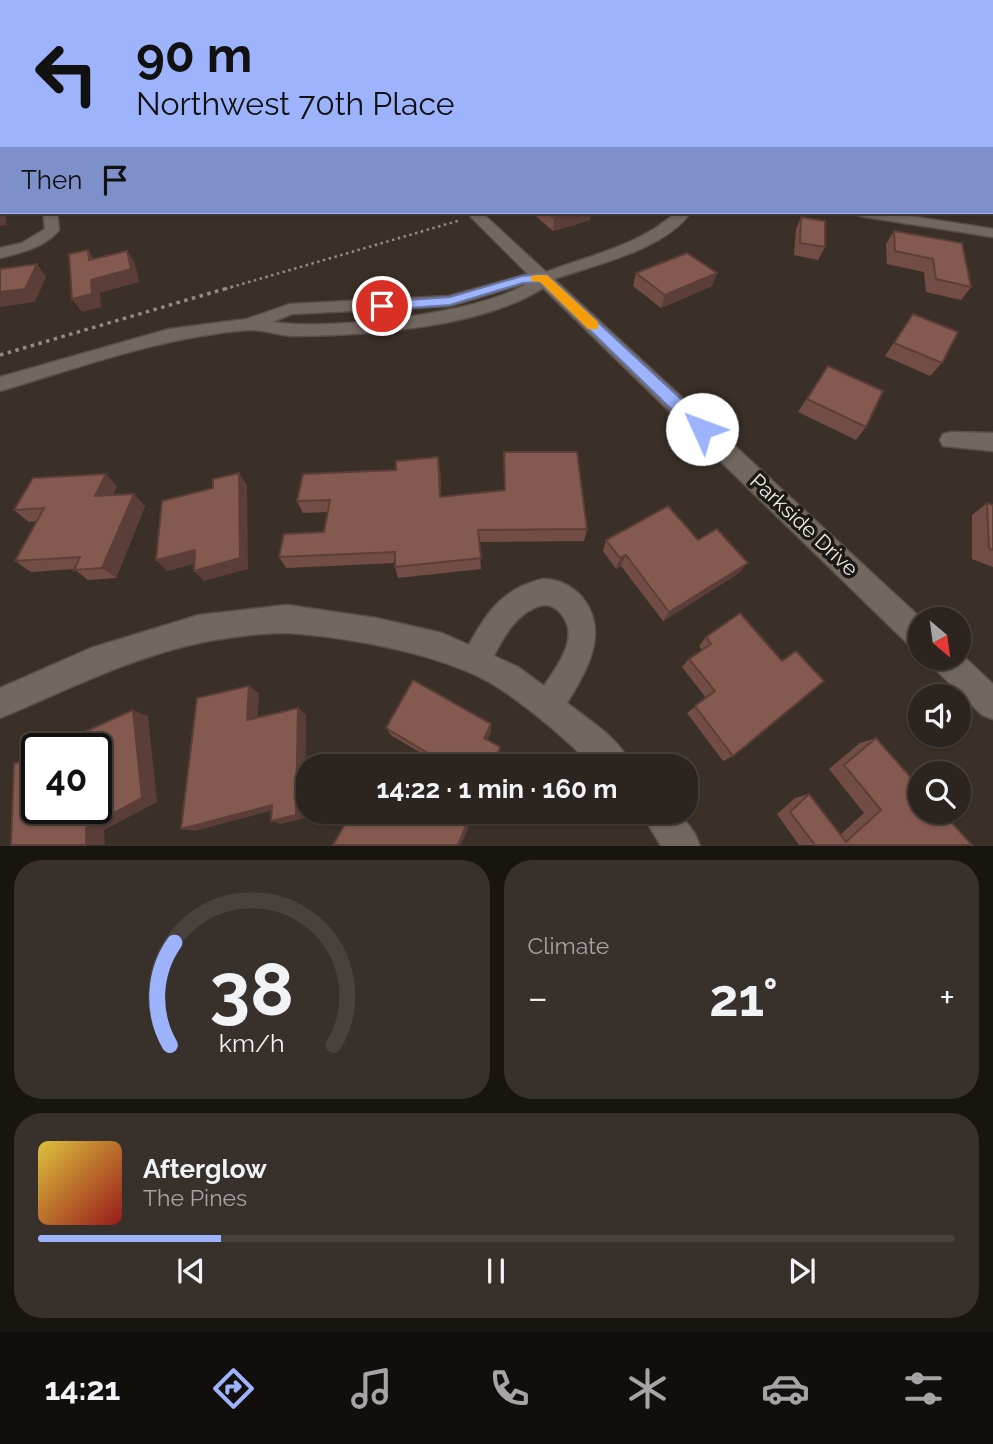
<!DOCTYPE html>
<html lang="en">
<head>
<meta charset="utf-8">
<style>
  body { margin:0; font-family:Raleway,sans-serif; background:#38302b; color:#f1f3f6; height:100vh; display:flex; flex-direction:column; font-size:26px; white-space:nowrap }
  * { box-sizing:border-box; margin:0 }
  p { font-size:23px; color:#a6a4a4 }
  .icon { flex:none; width:38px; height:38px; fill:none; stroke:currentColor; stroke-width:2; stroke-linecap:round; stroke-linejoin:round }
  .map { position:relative; height:846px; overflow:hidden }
  .panel { display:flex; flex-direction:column; gap:14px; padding:14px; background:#181410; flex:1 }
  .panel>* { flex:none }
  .banner { position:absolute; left:0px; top:0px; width:994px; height:214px; box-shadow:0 2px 5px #0004,0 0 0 2px #48413c; background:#9db4fd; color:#111; overflow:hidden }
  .needle { width:46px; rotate:151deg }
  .buttons { position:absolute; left:908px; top:607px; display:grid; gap:14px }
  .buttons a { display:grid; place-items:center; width:63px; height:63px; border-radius:50%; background:#2c241e; box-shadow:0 2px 5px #0004,0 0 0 2px #48413c; font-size:35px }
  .speed { position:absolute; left:21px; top:733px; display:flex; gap:14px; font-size:35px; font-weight:700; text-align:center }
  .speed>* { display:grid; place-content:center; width:91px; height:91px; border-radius:50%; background:#2c241e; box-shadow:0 2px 5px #0004,0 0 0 2px #48413c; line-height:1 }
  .speed .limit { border:4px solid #111; border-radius:10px; background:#fff; color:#111 }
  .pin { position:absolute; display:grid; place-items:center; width:60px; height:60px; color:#fff; margin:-30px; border:4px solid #fff; border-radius:50%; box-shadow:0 2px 7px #0007 }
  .me { position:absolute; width:77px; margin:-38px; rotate:313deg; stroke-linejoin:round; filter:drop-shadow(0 0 5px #0008) }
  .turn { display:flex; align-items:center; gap:24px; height:147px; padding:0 21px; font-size:32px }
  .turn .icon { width:91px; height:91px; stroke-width:2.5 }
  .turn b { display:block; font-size:49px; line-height:60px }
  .then { display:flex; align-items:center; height:66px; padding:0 21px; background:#0003; gap:14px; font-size:26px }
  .big { font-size:52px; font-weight:700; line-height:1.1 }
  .panel .widget { flex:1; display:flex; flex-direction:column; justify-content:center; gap:10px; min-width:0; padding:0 24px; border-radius:28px; background:#38302b }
  .panel .dial { align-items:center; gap:0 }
  .dial svg { height:182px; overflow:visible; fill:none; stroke:#48413c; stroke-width:7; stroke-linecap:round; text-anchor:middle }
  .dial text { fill:#f1f3f6; stroke:none }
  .song { display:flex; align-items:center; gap:21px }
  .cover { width:84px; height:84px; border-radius:10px; background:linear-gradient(135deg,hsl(50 70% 55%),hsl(0 70% 35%)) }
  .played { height:7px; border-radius:4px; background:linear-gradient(90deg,#9db4fd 20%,#48413c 20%) }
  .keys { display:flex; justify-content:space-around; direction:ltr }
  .heat { display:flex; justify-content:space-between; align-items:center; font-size:38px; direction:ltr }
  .panel .tiles { flex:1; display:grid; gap:14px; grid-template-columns:1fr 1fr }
  .widget:last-child { grid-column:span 2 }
  .trip { position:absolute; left:296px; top:754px; width:402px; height:70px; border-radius:28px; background:#2c241e; box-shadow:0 2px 5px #0004,0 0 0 2px #48413c; font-weight:700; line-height:70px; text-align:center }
  .dock { display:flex; height:112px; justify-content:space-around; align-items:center; background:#120e0c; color:#a6a4a4 }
  .dock .icon { width:49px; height:49px }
  .dock .on { color:#9db4fd }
  .dock b { font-size:32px; color:#f1f3f6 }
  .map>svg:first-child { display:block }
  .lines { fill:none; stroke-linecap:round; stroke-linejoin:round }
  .minor-casing { stroke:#574f48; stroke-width:3 }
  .path-far1 { stroke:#938b84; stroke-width:2.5; stroke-dasharray:2.5 3.5; stroke-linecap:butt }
  .path { stroke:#938b84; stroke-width:3.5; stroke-dasharray:3.5 4.5; stroke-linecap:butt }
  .minor { fill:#72685f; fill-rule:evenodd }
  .wall { fill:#724d45 }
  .shaded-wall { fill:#5c3e38 }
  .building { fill:#845950; stroke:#5c3e38; stroke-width:2 }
  .route { fill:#9db4fd; stroke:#6675a4; stroke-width:2 }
  .slow { fill:#f59e0b }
  .labels { text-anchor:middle; stroke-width:7; stroke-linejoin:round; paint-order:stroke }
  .street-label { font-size:21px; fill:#f0eae5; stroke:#1d1915 }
</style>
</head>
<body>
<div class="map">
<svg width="993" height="846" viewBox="0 0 993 846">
  <rect width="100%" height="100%" fill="#3a3028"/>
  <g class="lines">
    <g class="minor-casing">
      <g id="minor">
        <rect x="0" y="122" width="2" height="6"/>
        <path d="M43,212H57L59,230C44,248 22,252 0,258V248L22,243L45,229Z"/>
        <path d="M466,212H481L546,272C591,255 641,245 676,212H691C664,250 597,264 554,279L923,620H920V650L910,646L543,288C483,327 366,336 295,336C279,336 263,329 247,330C162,337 81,367 0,391V377L169,329L247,319L290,304L449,296L528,274ZM523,284H526C478,314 329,331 272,322L292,314L450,306Z"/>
        <polygon points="852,212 885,212 993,229 993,237 859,216"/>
        <polygon points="951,432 993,433 993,451 943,446 940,440 943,434"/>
        <path d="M543,579C558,579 572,586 582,597C610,632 587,670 567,703C589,720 622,740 631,766H593C565,738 532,710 499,688C449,655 349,637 289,633C267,632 221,638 199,643C129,658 65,691 0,718V688L91,648L199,615L287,605L376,618L442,633L469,645C487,611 504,588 543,579ZM543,605C552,605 556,608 562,615C580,638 557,666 544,686L518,667L494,656C505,634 518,611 543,605Z"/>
        <polygon points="959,652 993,684 993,719 982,715 934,668 930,658 959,658"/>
        <polygon points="641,812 679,812 695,834 700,846 661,846"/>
      </g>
    </g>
    <polyline class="path-far1" points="225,289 461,220"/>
    <polyline class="path" points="0,355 231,287"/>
    <use href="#minor" class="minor"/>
  </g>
  <g class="wall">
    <polygon points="531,212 591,212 590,220 553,231"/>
    <polygon points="801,217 825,247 818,260 794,255 796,229"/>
    <polygon points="894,231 971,287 961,300 926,292 924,272 887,264 886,244"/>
    <polygon points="636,273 712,286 661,308 633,286"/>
    <polygon points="913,314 942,363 930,376 885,356"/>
    <polygon points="828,366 866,427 856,440 798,412"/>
    <polygon points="440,469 441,497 587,529 584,541 479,542 481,569 398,578 395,567 395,563 286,568 279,557 324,532 328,512 303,513 297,501 396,470"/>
    <polygon points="117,486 113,495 145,506 116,578 88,580 74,569 31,572 15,561 37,521 29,522 14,510"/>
    <polygon points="987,503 993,505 993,567 972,559 972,515"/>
    <polygon points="606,540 698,540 739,573 663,621 621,566 616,569 603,551"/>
    <polygon points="740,613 733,756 723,761 687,713 706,698 682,667 689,659 702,650 699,646 706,637"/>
    <polygon points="386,728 491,732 487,740 500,754 495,766 423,766 428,757 392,736"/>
    <polygon points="876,738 972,845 799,845 777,814 795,798 809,794 840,835 864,813 829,769 860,743"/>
  </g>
  <g class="shaded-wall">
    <polygon points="2,131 2,167 0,168 0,154"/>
    <polygon points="0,199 2,201 2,212 6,212 6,225 0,226"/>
    <polygon points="576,212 591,212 590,220 553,231 554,218"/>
    <polygon points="88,250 96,263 89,260"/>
    <polygon points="127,251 135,263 139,282 100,293 101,307 82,312 72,299 91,280"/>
    <polygon points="37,264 46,277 35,302 0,307 0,292"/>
    <polygon points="717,273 712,286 661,308 665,295"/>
    <polygon points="438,457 440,469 442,509 440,497"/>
    <polygon points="239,473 247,485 248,569 204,581 194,571"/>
    <polygon points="106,474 117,486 107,508 95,496"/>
    <polygon points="134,494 145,506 116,578 102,568"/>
    <polygon points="195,550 205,561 167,571 156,560"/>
    <polygon points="626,555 621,566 616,569 620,558"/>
    <polygon points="748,563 739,573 663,621 669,612"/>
    <polygon points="249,686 259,693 257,726 247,720"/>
    <polygon points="298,708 306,715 305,818 281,824 271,821"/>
    <polygon points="133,710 148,716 157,802 104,830 105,845 86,845 86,828"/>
    <polygon points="491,724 491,732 485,745 484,738"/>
    <polygon points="500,747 500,754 495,766 492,766"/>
    <polygon points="272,805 281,808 195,831 181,829"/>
    <polygon points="472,812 475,812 461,845 458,845"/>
  </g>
  <g class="building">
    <polygon points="0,90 2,90 2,101 0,102"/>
    <polygon points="2,129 2,131 0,154 0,130"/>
    <polygon points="546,212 576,212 554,218"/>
    <polygon points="801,217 825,221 825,247 800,243"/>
    <polygon points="894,231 962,243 971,287 936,279 933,259 895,251"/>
    <polygon points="88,250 89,260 127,251 131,269 91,280 92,294 72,299 69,254"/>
    <polygon points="687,253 717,273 665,295 636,273"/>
    <polygon points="37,264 25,289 0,292 0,269"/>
    <polygon points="913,314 958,332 942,363 894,343"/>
    <polygon points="828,366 883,391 866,427 807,399"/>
    <polygon points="504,452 577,452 587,529 478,530 481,558 395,567 395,552 279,557 284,534 324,532 330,500 297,501 303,474 396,470 396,461 438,457 440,497 505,490"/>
    <polygon points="239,473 240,558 194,571 195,550 156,560 162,501 213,488 213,479"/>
    <polygon points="106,474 95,496 134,494 102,568 74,570 80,557 15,561 44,508 14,510 33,478"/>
    <polygon points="987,503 993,505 993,550 989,548"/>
    <polygon points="668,506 698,540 717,529 748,563 669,612 626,555 620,558 606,540"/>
    <polygon points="740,613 782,661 796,651 824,681 733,756 695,706 715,691 689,659 711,644 706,637"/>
    <polygon points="413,680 491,724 484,738 500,747 492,766 423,766 429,754 386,728"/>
    <polygon points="249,686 247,720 298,708 296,815 271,821 272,805 181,829 197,698"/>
    <polygon points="133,710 142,798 86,828 86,845 11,845 14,764 37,754 37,808 96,808 96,749 47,749"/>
    <polygon points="876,738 920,788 920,812 942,812 972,845 815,845 790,812 809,794 846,842 881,810 844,765"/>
    <polygon points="352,812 386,812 397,819 400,812 472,812 458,845 333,845"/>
  </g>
  <linearGradient id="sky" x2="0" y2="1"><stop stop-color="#201a16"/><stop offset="0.43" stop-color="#4f4e53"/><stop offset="1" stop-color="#4f4e53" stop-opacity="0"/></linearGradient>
  <rect width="993" height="209" fill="url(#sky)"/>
  <polygon class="route" points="543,274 547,275 708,424 710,429 708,433 696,433 540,282 523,283 450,305 382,310 376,306 382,302 450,297 522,276"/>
  <polygon class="slow" points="536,275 547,275 598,322 598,329 588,329 540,282 531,281 531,276"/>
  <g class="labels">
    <g class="street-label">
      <text transform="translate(804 525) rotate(43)" y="7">Parkside Drive</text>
    </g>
  </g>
</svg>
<div class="buttons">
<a><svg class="needle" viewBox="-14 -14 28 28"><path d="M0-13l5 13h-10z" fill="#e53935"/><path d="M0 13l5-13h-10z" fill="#a6a4a4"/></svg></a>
<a><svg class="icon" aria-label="sound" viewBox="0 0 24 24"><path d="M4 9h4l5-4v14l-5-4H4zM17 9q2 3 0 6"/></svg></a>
<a><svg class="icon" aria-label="search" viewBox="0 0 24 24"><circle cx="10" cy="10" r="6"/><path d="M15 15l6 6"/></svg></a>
</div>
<div class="speed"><div class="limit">40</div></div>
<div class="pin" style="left:382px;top:306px;background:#d93025"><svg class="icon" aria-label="arrive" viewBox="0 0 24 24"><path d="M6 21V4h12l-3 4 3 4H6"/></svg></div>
<svg class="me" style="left:702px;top:429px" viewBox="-20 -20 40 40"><circle r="19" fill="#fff"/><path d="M0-13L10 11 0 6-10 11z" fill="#9db4fd"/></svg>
<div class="trip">14:22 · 1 min · 160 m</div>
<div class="banner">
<div class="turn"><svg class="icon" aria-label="left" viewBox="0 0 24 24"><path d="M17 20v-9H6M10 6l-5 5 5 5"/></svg><div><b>90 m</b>Northwest 70th Place</div></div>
<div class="then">Then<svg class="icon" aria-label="arrive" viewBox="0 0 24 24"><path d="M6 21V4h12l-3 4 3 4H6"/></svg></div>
</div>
</div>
<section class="panel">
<div class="tiles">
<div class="widget dial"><svg viewBox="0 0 100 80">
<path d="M14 69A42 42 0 1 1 86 69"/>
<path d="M14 69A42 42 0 0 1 16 24" stroke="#9db4fd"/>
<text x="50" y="56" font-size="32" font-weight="700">38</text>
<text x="50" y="72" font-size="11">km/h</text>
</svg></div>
<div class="widget"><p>Climate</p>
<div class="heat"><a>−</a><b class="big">21°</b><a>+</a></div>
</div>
<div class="widget">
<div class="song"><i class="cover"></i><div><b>Afterglow</b><p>The Pines</p></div></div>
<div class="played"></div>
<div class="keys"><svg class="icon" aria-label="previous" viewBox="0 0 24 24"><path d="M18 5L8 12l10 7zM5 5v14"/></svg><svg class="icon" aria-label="pause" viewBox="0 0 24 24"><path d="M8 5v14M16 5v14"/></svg><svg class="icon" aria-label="next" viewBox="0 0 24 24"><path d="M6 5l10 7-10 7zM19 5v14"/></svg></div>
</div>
</div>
</section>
<nav class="dock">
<b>14:21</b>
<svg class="icon on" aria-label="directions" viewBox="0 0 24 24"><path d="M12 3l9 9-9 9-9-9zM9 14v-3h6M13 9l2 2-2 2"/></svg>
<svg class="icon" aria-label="music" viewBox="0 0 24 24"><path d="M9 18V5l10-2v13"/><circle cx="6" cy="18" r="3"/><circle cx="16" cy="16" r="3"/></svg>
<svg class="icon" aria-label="phone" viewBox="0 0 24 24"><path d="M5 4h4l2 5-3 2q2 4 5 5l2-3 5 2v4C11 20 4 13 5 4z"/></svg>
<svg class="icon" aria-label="climate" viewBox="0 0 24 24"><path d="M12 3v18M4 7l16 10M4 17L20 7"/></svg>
<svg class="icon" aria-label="car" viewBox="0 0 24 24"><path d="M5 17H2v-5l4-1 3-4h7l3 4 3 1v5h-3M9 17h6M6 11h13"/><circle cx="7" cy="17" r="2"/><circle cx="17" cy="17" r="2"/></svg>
<svg class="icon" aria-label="filters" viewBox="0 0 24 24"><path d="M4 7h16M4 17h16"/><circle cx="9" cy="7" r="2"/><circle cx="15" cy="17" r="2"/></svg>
</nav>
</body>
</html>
